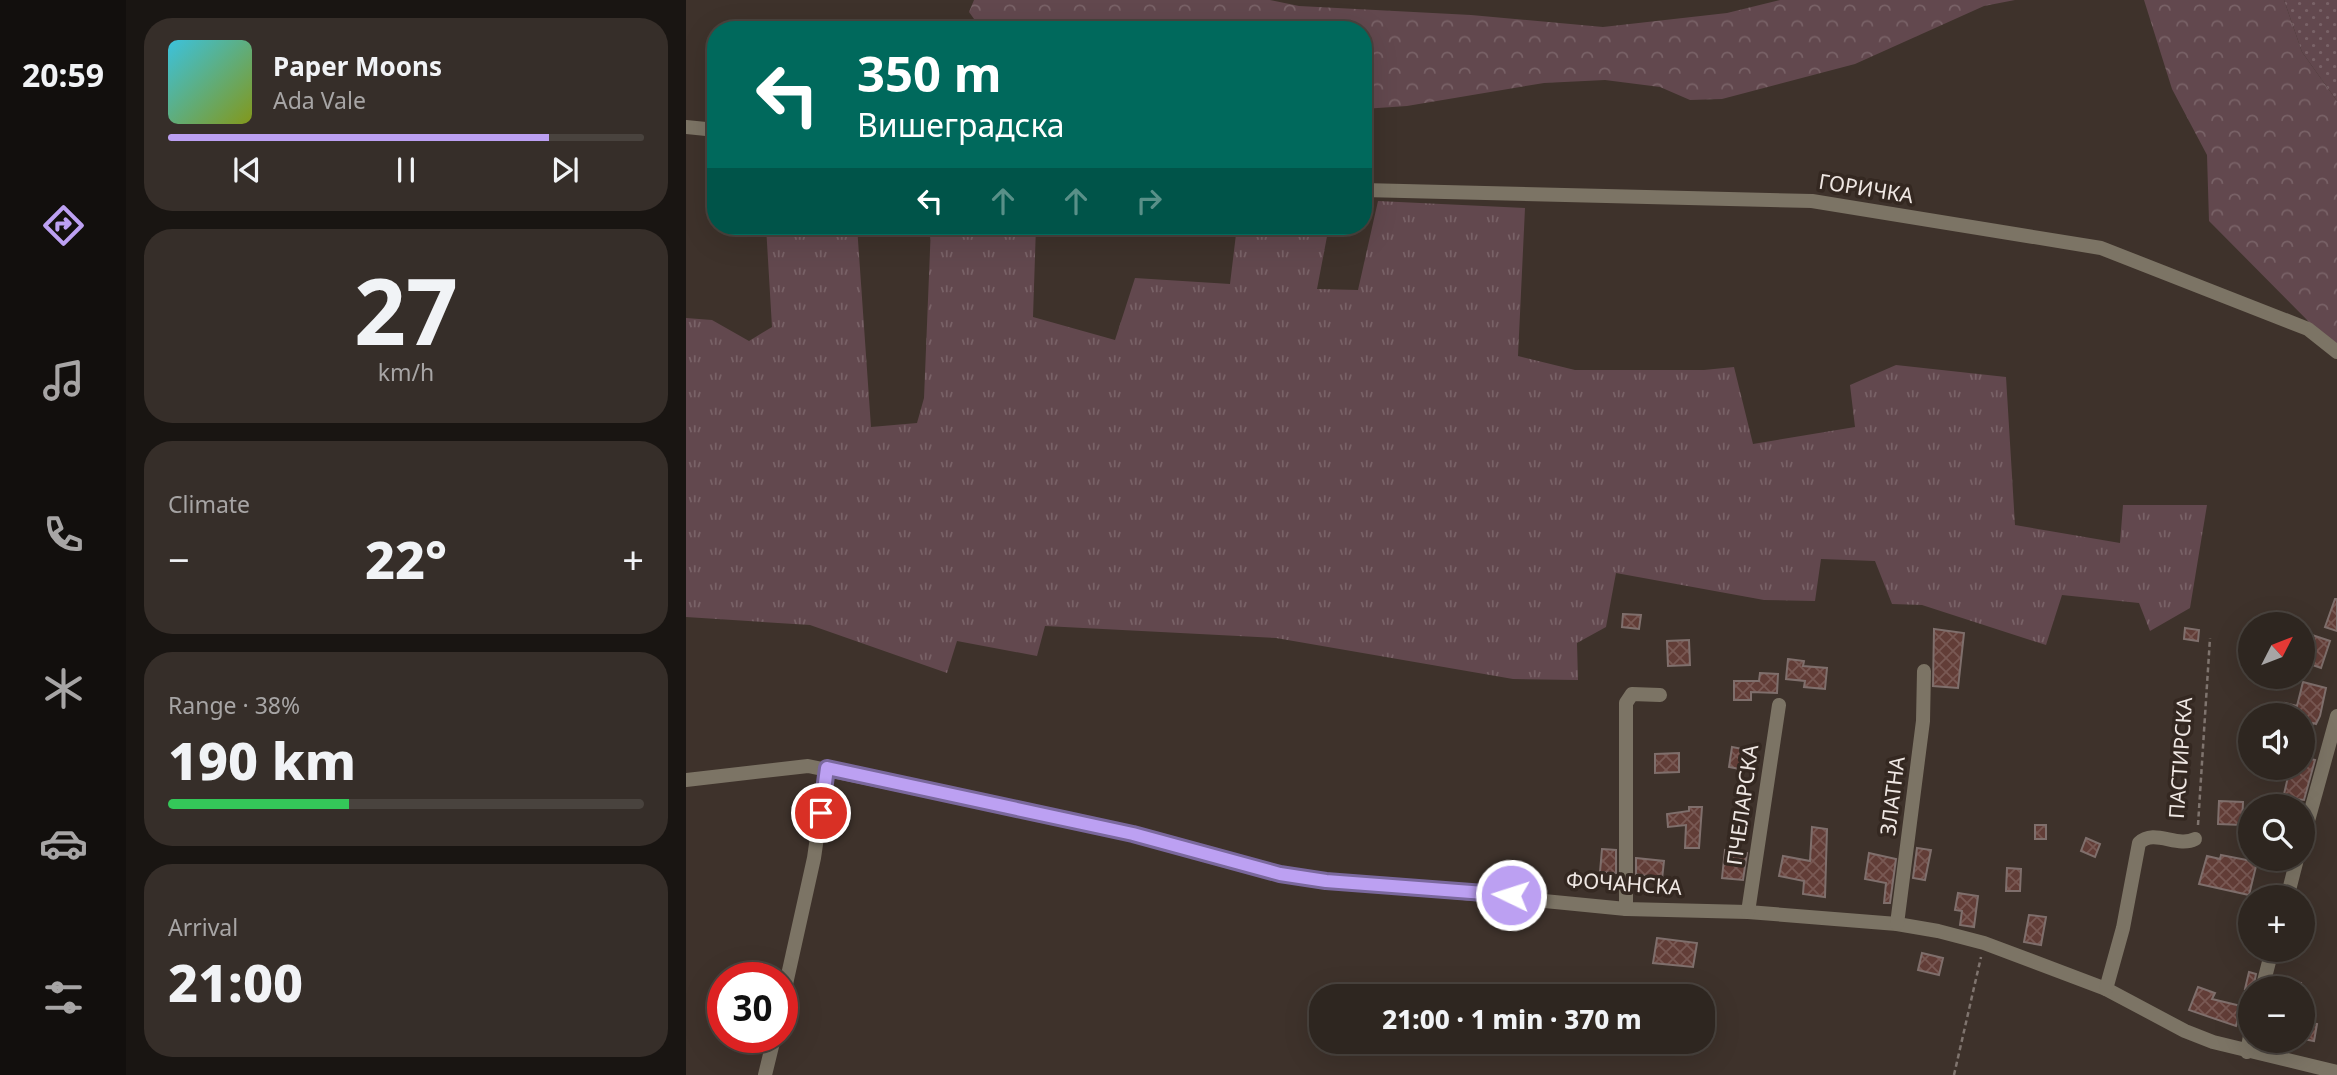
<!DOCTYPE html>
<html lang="en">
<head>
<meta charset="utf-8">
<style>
  body { margin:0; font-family:"Noto Sans",sans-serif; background:#362e29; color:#f1f3f6; height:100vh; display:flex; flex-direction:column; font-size:26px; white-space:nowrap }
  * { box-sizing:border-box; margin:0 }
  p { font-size:23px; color:#a7a5a5 }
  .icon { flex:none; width:38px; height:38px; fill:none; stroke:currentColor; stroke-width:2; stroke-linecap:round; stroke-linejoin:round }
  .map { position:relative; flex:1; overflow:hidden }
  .details { display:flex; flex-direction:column; gap:18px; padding:18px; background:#191512; width:560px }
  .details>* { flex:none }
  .hud { position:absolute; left:21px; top:21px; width:665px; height:214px; border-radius:28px; box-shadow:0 7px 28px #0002,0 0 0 2px #49433e; background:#00695c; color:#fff; overflow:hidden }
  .needle { width:46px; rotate:48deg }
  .tools { position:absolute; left:1552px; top:612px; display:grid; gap:14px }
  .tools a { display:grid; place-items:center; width:77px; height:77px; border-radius:50%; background:#2e2620; box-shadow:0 7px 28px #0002,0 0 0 2px #49433e; font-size:35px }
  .speed { position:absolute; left:21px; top:962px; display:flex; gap:14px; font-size:35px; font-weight:700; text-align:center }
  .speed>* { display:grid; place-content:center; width:91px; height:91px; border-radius:50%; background:#2e2620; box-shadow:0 7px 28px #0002,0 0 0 2px #49433e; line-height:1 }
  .speed .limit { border:10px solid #d22; background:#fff; color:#111 }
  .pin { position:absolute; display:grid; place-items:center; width:60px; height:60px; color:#fff; margin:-30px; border:4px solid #fff; border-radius:50%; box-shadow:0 2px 7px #0007 }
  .me { position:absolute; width:77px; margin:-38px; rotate:274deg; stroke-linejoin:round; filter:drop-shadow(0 0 5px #0008) }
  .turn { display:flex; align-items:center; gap:24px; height:147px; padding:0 35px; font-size:32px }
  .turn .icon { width:91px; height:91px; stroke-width:2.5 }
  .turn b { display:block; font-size:49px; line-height:60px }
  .lanes { display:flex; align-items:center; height:66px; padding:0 35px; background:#0003; justify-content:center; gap:35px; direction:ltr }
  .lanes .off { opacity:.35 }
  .big { font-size:52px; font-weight:800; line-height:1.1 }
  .details .widget { flex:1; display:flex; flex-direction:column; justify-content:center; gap:10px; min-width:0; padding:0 24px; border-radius:28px; background:#362e29 }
  .details .dial { align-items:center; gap:0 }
  .dial b { font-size:91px; line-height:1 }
  .song { display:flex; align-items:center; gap:21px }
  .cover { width:84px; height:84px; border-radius:10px; background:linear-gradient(135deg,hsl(190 70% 55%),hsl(70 70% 35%)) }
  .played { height:7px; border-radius:4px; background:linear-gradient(90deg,#bca0f2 80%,#49433e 80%) }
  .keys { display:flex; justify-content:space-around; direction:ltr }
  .heat { display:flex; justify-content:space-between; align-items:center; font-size:38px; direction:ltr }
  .charge { height:10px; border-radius:5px; background:linear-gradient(90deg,#34c759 38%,#49433e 0) }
  .trip { position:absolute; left:623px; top:984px; width:406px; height:70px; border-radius:28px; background:#2e2620; box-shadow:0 7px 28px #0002,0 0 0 2px #49433e; font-weight:800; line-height:70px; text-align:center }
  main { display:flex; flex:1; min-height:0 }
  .tabs { display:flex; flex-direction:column; width:126px; justify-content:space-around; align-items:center; background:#120f0d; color:#a7a5a5 }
  .tabs .icon { width:49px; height:49px }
  .tabs .selected { color:#bca0f2 }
  .tabs b { font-size:32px; color:#f1f3f6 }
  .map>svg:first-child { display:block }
  .grass { fill:url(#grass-tufts) }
  .forest { fill:url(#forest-crowns) }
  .garden { fill:url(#garden-dots) }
  .building { fill:url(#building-cross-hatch); stroke:#7f6f6c; stroke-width:2 }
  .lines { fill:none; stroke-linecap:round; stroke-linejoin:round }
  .path { stroke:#7f746e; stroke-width:2.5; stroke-dasharray:5 3.5; stroke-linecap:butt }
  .minor { stroke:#7c7465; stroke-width:14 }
  .route-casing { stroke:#7a689d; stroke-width:18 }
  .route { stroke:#bca0f2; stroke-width:12 }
  .labels { text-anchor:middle; stroke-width:7; stroke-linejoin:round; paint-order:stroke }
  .street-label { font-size:21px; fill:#efe7e3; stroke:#342821 }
</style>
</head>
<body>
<main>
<nav class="tabs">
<b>20:59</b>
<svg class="icon selected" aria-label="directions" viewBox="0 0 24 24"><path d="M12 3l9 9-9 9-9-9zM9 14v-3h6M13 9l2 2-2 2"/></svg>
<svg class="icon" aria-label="music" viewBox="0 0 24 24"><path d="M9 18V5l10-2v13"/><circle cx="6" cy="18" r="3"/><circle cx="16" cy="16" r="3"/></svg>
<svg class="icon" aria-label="phone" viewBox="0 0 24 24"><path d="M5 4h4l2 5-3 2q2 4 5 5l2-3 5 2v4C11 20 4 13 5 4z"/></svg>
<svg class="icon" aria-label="climate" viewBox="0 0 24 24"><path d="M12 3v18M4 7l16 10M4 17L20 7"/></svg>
<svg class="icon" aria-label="car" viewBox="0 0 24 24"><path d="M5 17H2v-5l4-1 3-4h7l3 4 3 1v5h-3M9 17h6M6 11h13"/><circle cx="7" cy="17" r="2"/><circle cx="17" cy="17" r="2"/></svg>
<svg class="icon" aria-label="filters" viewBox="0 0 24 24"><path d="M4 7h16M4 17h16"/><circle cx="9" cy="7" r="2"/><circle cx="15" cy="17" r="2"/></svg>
</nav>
<section class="details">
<div class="widget">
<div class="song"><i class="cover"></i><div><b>Paper Moons</b><p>Ada Vale</p></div></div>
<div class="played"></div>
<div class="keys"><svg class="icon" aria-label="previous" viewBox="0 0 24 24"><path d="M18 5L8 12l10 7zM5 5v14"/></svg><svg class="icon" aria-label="pause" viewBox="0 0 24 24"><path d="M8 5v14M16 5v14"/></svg><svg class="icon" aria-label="next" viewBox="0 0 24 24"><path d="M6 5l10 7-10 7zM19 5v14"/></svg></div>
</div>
<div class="widget dial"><b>27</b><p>km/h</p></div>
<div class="widget"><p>Climate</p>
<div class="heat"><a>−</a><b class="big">22°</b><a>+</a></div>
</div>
<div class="widget"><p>Range · 38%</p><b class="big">190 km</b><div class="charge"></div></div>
<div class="widget"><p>Arrival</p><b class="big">21:00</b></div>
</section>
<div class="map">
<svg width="1651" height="1075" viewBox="0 0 1651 1075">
  <defs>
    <pattern id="grass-tufts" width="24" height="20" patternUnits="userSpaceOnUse" patternTransform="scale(1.75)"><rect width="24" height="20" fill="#62484e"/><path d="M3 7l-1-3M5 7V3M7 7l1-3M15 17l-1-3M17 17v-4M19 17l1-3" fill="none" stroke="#796267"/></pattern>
    <pattern id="forest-crowns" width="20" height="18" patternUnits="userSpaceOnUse" patternTransform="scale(1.75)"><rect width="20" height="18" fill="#62484e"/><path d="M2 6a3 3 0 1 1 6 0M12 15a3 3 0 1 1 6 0" fill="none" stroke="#796267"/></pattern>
    <pattern id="garden-dots" width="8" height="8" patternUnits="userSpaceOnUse" patternTransform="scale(1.75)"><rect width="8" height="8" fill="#62484e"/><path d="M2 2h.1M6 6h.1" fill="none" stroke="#796267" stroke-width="1.8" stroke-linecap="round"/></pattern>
    <pattern id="building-cross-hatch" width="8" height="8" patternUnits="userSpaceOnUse" patternTransform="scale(1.75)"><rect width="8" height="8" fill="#623d37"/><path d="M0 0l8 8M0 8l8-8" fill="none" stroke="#795954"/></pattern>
  </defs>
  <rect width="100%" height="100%" fill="#3e322b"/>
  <polygon class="grass" points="692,201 839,208 832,356 889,370 1018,370 1048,367 1067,444 1169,427 1164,385 1210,365 1320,377 1329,525 1434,543 1437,505 1521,505 1504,608 1464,631 1453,603 1376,595 1360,645 1236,605 1206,604 1189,561 1135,559 1129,601 1078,600 930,573 920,627 891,643 892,680 827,679 590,638 359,626 351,656 271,641 261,673 124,625 0,617 0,318 26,320 63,341 86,327 80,226 171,226 185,427 231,423 238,398 245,226 350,226 347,317 429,340 449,278 544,284 551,226 643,226 631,289 672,290"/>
  <g class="forest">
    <polygon points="288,0 584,0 613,6 785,15 917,27 1041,13 1094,0 1329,0 1298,6 1169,64 1036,99 1004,100 974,87 919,80 858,83 721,106 677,109 677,30 296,30 283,12"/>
    <polygon points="1458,0 1598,0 1616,52 1651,101 1651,344 1629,328 1523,221 1521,155 1486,89"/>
  </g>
  <polygon class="garden" points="1598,0 1651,0 1651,101 1616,52"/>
  <g class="building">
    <polygon points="1649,599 1651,599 1651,631 1639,627"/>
    <polygon points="937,614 955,615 953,629 936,627"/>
    <polygon points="1499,628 1513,630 1512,641 1498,639"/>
    <polygon points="1248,629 1278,633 1272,688 1247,686"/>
    <polygon points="1626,635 1644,641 1635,668 1618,662"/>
    <polygon points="1003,640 1004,665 982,666 981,641"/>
    <polygon points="1102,659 1118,661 1117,666 1141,668 1139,689 1118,687 1119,681 1100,679"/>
    <polygon points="1074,673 1092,674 1091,693 1065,692 1065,700 1048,700 1048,681 1073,681"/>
    <polygon points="1617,682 1640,688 1634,716 1630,724 1627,723 1620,745 1617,745 1617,716 1595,716 1599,703 1611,706"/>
    <polygon points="1046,747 1062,750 1059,770 1043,767"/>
    <polygon points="993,753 993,772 969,773 969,754"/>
    <polygon points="1617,757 1629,760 1618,800 1611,799 1609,807 1595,807 1602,777 1583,773 1583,768 1617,768"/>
    <polygon points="1533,801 1557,802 1556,825 1532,824"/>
    <polygon points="1003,807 1016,807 1013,848 999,848 1000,825 982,827 981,814 1003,811"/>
    <rect x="1349" y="825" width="11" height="14"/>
    <polygon points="1126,827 1141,829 1139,897 1117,894 1118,881 1093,876 1097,856 1124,861"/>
    <polygon points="1400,838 1414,844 1409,857 1395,851"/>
    <polygon points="1231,848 1245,850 1239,880 1227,878"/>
    <polygon points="916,849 930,850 930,873 914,872"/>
    <polygon points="1039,850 1061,853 1057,880 1036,878"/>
    <polygon points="1183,853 1210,859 1204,903 1198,903 1200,883 1179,879"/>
    <polygon points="1535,855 1571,862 1563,895 1513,884 1521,856 1534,859"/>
    <polygon points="950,858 978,861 976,879 950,874"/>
    <polygon points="1321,868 1335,869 1334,891 1320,891"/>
    <polygon points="1272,893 1292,896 1288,927 1274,925 1276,911 1269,910"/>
    <polygon points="1343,915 1360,917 1355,945 1338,942"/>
    <polygon points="971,938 1011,943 1007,967 967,963"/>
    <polygon points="1236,953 1257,958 1253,975 1232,970"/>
    <polygon points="1563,972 1570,974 1567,989 1559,989"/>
    <polygon points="1589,978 1615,983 1614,989 1586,989"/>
    <polygon points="1512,987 1529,993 1526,999 1555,1006 1550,1026 1503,1010"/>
    <polygon points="1617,1021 1631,1024 1628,1041 1617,1039"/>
  </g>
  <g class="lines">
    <g class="path">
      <polyline points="1512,825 1524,638"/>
      <polyline points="1268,1075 1295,957"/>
    </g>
    <g class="minor">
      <polyline points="0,127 30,130"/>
      <polyline points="677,190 1126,201 1415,248 1622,329 1651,352"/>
      <polyline points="0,780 122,766 447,834 594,875 940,909 1062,912 1211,924 1252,931 1298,943 1420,989 1499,1031 1527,1042 1651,1072"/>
      <polyline points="1617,839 1651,716"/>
      <polyline points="1601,898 1611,859"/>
      <polyline points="940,909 940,703 946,694 974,695"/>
      <polyline points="1062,912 1093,705"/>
      <polyline points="1211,924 1237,721 1238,671"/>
      <path d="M1420,989L1437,928L1453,843C1468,828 1491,848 1509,839"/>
      <polyline points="1576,989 1586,950"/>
      <polyline points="96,1002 128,858 141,768"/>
      <polyline points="1561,1052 1564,1036"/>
      <polyline points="79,1075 88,1038"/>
    </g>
  </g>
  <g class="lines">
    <g class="route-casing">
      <polyline id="route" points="135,813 141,768 447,834 594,874 640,881 825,895"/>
    </g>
    <use href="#route" class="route"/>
  </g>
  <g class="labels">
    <g class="street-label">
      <text transform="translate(1180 189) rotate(9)" y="7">ГОРИЧКА</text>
      <text transform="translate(1495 758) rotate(-86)" y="7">ПАСТИРСКА</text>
      <text transform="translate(1207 796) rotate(-83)" y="7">ЗЛАТНА</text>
      <text transform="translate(1057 805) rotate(-82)" y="7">ПЧЕЛАРСКА</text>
      <text transform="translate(938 884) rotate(4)" y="7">ФОЧАНСКА</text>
    </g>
  </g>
</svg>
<div class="tools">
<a><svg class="needle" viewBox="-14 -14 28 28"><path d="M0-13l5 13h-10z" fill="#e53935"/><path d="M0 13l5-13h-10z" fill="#a7a5a5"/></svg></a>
<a><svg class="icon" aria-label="sound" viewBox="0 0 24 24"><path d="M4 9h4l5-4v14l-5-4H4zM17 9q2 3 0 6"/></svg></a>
<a><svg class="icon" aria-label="search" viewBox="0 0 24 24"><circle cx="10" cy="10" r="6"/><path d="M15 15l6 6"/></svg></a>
<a>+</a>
<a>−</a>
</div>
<div class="speed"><div class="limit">30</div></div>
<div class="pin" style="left:135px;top:813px;background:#d93025"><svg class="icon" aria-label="arrive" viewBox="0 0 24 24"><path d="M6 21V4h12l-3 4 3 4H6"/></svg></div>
<svg class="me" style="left:825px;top:895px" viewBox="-20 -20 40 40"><circle r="17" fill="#bca0f2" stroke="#fff" stroke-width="3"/><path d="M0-11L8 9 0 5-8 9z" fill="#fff"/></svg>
<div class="trip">21:00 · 1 min · 370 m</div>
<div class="hud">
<div class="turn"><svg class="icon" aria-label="left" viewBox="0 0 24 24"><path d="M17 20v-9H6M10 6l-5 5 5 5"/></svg><div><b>350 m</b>Вишеградска</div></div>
<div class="lanes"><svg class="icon" aria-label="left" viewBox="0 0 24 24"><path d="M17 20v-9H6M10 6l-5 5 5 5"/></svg><svg class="icon off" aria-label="ahead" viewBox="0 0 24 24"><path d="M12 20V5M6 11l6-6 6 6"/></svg><svg class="icon off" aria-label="ahead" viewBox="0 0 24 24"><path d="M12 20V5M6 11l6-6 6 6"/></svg><svg class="icon off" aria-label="right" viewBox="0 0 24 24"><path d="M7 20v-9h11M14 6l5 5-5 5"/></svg></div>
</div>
</div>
</main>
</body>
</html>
